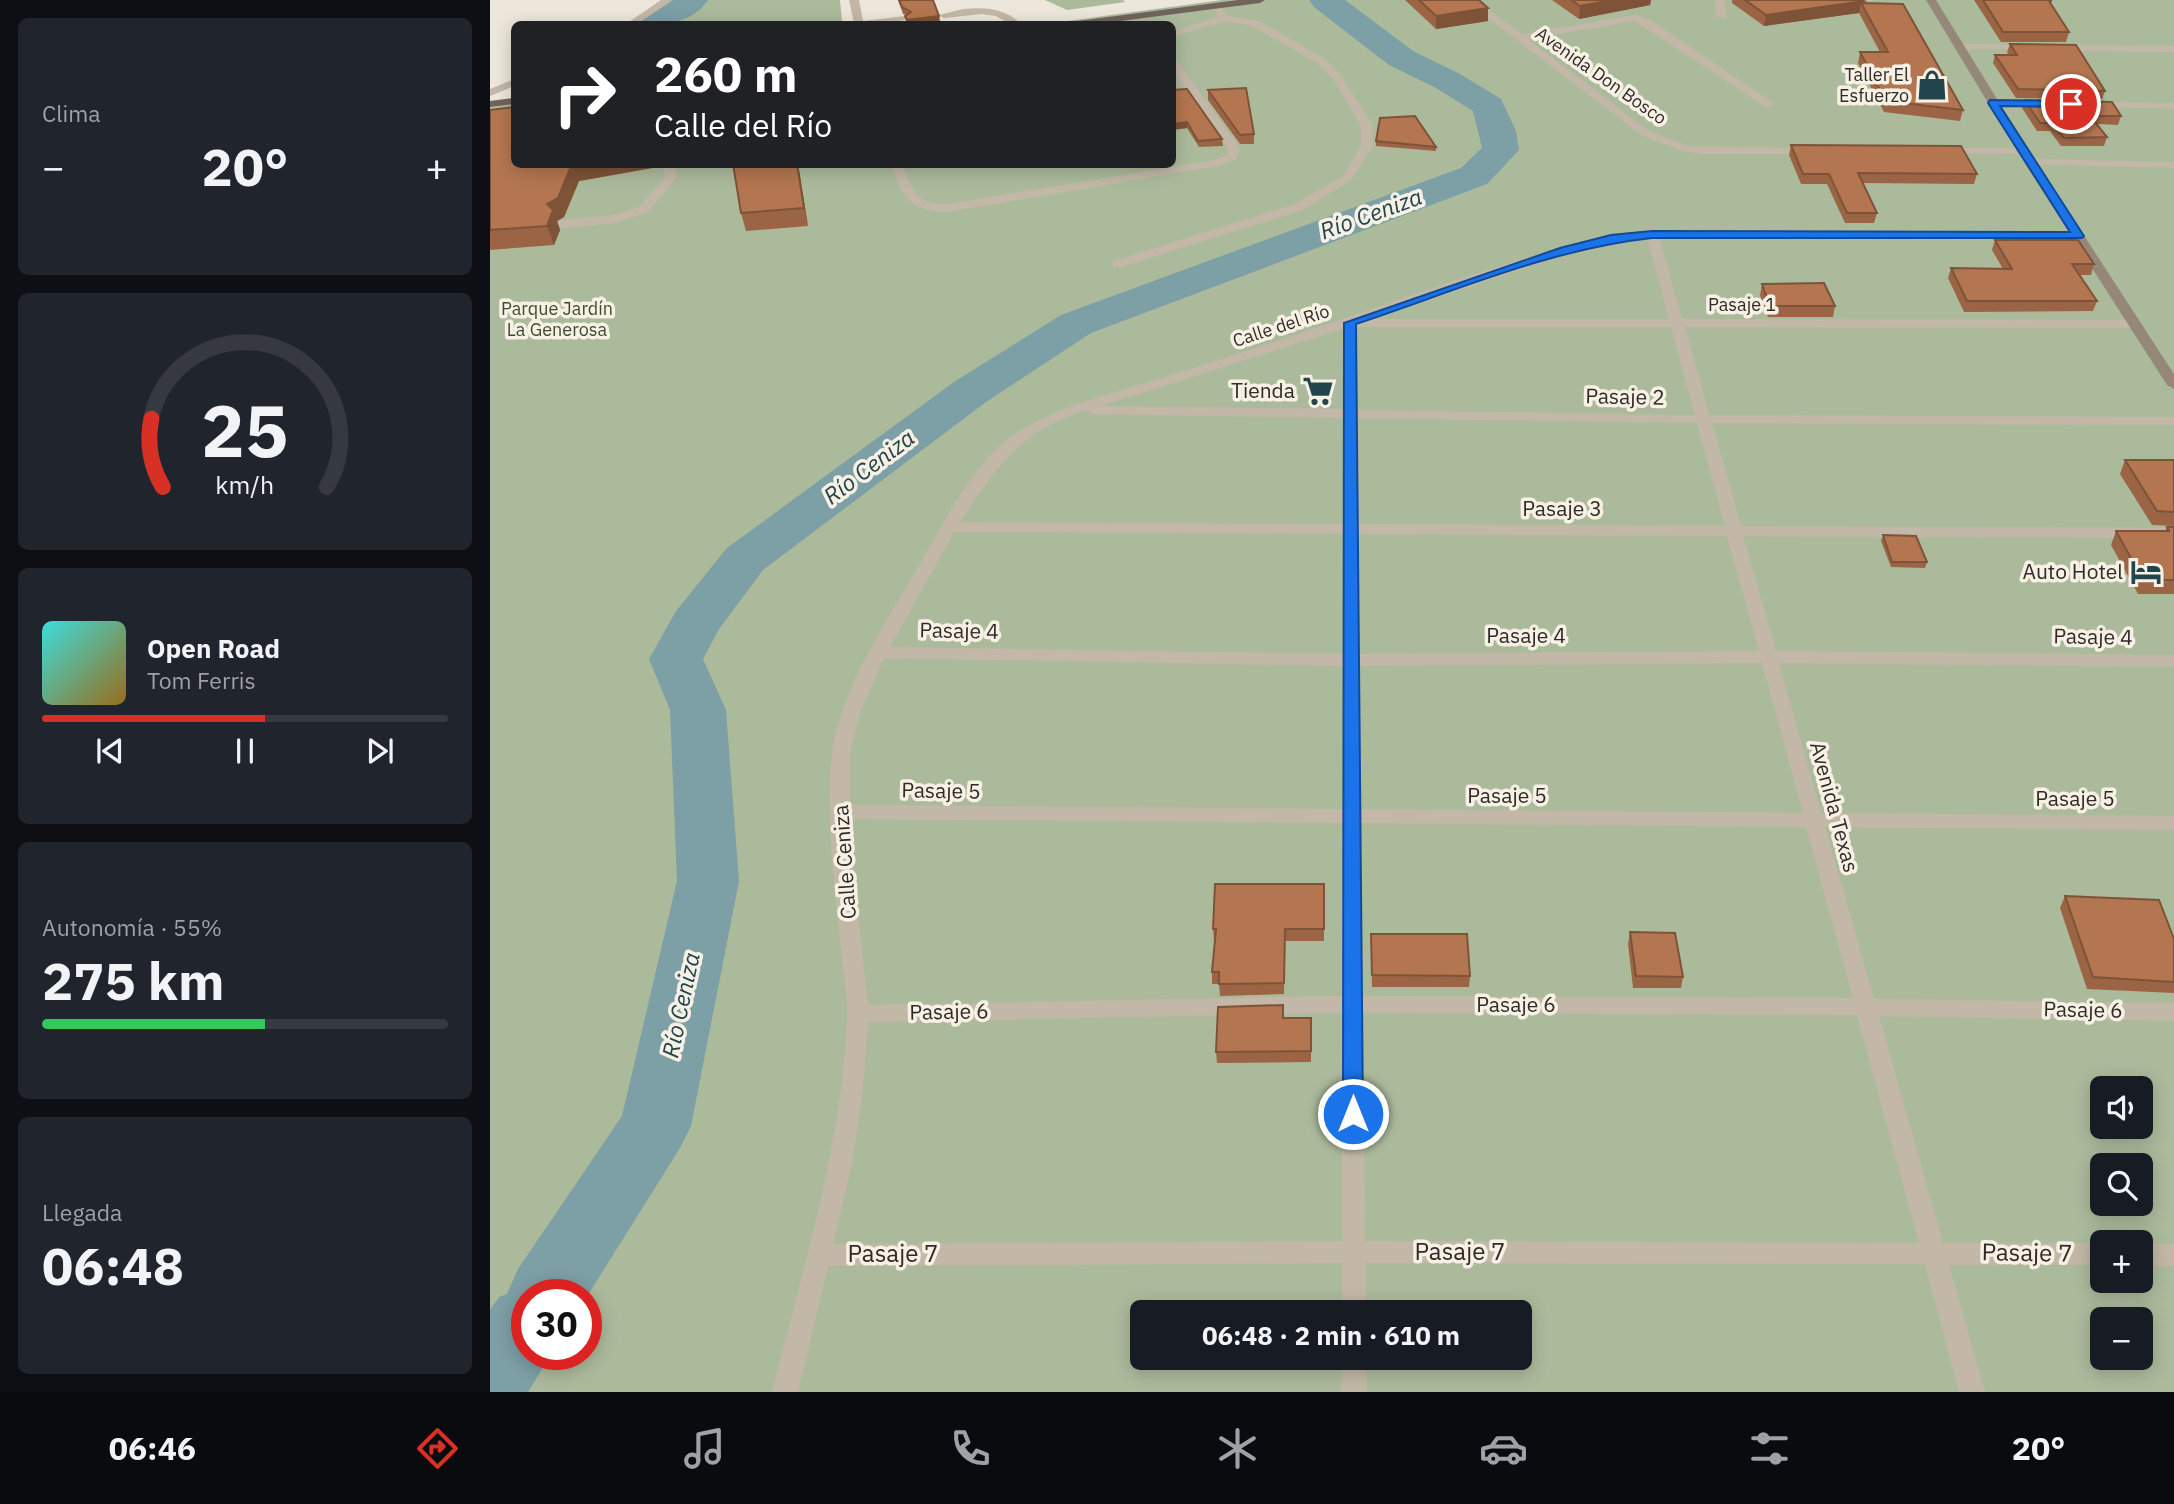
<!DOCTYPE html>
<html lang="es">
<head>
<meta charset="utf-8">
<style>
  body { margin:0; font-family:"IBM Plex Sans",sans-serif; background:#20242c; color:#f1f3f6; height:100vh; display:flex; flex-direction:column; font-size:26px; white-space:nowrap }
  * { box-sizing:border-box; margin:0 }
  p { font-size:23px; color:#9ea1a6 }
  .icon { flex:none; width:38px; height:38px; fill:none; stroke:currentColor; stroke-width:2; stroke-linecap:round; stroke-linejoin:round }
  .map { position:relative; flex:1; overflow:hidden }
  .panel { display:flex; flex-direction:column; gap:18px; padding:18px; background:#0d0f14; width:490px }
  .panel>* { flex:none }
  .top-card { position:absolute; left:21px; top:21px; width:665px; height:147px; border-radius:10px; box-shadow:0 4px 18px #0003; background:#202124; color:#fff; overflow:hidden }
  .buttons { position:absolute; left:1600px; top:1076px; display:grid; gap:14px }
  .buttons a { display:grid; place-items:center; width:63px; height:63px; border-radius:10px; background:#171b24; box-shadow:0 4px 18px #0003; font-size:35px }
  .speed { position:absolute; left:21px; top:1279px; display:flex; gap:14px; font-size:35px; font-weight:700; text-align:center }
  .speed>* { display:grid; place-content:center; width:91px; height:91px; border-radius:50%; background:#171b24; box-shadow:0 4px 18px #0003; line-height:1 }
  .speed .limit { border:10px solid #d22; background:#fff; color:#111 }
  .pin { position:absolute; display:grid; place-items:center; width:60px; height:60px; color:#fff; margin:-30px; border:4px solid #fff; border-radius:50%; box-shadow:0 2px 7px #0007 }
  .me { position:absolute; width:77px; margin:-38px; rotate:0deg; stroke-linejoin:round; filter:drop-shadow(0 0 5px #0008) }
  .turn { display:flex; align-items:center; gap:24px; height:147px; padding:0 28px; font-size:32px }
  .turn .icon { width:91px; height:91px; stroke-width:2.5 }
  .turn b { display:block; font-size:49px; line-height:60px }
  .big { font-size:52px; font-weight:700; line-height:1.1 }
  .panel .tile { flex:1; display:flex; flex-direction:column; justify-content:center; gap:10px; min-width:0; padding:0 24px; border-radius:10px; background:#20242c }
  .panel .dial { align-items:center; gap:0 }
  .dial svg { height:182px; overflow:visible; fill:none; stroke:#363941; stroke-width:7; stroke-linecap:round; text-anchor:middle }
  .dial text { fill:#f1f3f6; stroke:none }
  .song { display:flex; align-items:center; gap:21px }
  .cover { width:84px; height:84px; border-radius:10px; background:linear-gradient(135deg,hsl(180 70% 55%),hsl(40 70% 35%)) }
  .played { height:7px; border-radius:4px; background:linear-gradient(90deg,#d93025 55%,#363941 55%) }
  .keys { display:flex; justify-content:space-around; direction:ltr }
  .heat { display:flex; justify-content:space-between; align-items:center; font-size:38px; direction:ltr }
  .charge { height:10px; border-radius:5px; background:linear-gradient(90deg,#34c759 55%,#363941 0) }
  .trip { position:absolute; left:640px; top:1300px; width:402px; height:70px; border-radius:10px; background:#171b24; box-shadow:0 4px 18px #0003; font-weight:700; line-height:70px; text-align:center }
  .tabs { display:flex; height:112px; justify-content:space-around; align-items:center; background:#090b0e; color:#9ea1a6 }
  .tabs .icon { width:49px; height:49px }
  .tabs .selected { color:#d93025 }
  .tabs b { font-size:32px; color:#f1f3f6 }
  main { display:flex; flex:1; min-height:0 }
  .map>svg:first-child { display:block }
  .green { fill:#acba9c; fill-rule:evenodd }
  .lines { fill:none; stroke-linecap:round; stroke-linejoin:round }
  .river { fill:#7d9fa6; fill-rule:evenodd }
  .lane { fill:#c3b8a7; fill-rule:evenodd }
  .street { fill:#c3b8a7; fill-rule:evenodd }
  .secondary { fill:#968879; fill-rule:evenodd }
  .primary { fill:#71645a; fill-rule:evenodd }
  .wall { fill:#9b6545 }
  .shaded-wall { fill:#7e5338 }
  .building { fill:#b47650; stroke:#7e5338; stroke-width:2 }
  .route { fill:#1a73e8; stroke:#114b97; stroke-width:2 }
  .labels { text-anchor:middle; stroke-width:7; stroke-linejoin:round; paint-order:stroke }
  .far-poi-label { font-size:18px; fill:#312b27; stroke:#f6f0e5; text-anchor:end }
  .far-street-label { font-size:18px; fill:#312b27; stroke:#f6f0e5 }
  .far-park-label { font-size:18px; fill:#3d4c2e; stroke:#f6f0e5 }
  .poi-label { font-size:21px; fill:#312b27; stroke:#f6f0e5; text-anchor:end }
  .street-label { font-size:21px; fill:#312b27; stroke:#f6f0e5 }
  .water-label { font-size:23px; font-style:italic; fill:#22444c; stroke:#f6f0e5 }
  .near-street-label { font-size:24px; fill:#312b27; stroke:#f6f0e5 }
</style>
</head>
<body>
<main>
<section class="panel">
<div class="tile"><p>Clima</p>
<div class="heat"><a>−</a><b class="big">20°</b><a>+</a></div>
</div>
<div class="tile dial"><svg viewBox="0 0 100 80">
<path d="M14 69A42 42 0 1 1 86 69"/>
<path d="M14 69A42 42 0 0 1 9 39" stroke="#d93025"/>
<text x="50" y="56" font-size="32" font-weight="700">25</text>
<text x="50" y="72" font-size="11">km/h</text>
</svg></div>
<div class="tile">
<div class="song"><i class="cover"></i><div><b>Open Road</b><p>Tom Ferris</p></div></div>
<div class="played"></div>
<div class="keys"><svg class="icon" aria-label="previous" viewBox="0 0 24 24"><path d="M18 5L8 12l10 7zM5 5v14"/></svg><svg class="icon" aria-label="pause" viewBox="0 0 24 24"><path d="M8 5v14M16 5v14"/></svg><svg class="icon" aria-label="next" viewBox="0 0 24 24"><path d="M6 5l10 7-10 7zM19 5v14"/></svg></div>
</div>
<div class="tile"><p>Autonomía · 55%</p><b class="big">275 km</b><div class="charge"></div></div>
<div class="tile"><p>Llegada</p><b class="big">06:48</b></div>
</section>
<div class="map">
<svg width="1684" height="1392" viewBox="0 0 1684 1392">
  <rect width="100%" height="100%" fill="#ede6da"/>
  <g class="green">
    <polygon points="206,0 350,0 352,22 351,24 169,24 191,7"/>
    <polygon points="555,0 633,0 635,2 577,10"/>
    <path d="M732,0H1684V1392H0V101L24,98V164H682V24H555ZM1612,1088H1650V1127H1612ZM1612,1166H1650V1204H1612ZM1612,1242H1650V1281H1612ZM37,1295H96V1354H37ZM653,1312H1031V1358H653ZM1612,1320H1650V1358H1612Z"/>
  </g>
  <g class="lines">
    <g class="river">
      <path d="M180,0H218C201,25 174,24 147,24L152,17Z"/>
      <polygon points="819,0 855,0 923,51 970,74 1011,99 1026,131 1029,150 997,184 601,333 496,402 273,570 229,629 213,659 236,710 249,881 201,1126 190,1148 96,1298 96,1295 37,1295 37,1354 61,1354 38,1392 0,1392 0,1310 9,1297 17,1294 28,1269 132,1116 187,881 180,710 159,659 186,611 237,548 464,382 571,315 971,168 992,148 983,111 946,88 899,65 824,7"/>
    </g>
    <g class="lane">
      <polygon points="171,0 183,0 147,24 136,24"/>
      <polygon points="359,0 369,0 373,21 415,16 420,19 394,24 364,24"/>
      <polygon points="1225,0 1235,0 1236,19 1227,17"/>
      <polygon points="1340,0 1385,0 1364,6"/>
      <path d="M473,9C495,7 515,8 531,24H520L506,16L492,14L454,18L449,15Z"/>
      <polygon points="24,79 24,86 0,96 0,89"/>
      <polygon points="173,164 185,164 187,177 157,213 125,223 72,228 66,224 72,220 124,215 149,207 175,177"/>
    </g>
    <g class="street">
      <polygon points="975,0 986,0 1032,34 1145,15 1159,19 1282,102 1282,106 1274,106 1145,21 1038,39 1159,131 1198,146 1321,148 1327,151 1321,154 1213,154 1192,151 1151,135"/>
      <polygon points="729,6 738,16 769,21 835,59 851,75 882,124 883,146 861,180 813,210 631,267 623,267 623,261 805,204 853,176 871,146 870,124 843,79 827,63 762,26 734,21 682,37 682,31 728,17 724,9"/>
      <polygon points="1472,44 1684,46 1684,52 1468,49 1468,45"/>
      <path d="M682,58L686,59L750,149L746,159L727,166L457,212C418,211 414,197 400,164H412C423,191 425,204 457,204L724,160L737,155L738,149L682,69Z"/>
      <polygon points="1503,100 1558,101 1563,104 1558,107 1499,105 1499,101"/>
      <polygon points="1600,101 1684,103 1684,109 1596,106 1596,102"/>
      <polygon points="1450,148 1533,148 1539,151 1533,154 1446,153 1446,149"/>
      <polygon points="1541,159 1684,162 1684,168 1537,164 1537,160"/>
      <path d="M1162,230L1588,232L1594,236L1588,240L1169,238L1192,319L1645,320L1652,324L1645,328L1195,327L1219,415L1684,417V425L1222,423L1251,526L1684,528V538L1253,536L1286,651L1684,655V667L1289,663L1331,813L1684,816V830L1335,827L1384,999L1684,1003V1021L1389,1016L1453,1243H1612V1265H1459L1495,1392H1469L1435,1264L876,1263V1312H852V1263L338,1266L308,1392H282C313,1269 352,1146 357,1018C358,996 353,973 351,950C345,887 335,819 342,756C348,692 399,618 430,564C451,527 484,464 518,439C555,412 599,400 642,387C685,374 729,360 772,346C901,305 1028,251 1162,230ZM1157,238L1179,319H882L1065,258ZM867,327H1181L1205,415L868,410ZM853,329V409L611,406ZM596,410L603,414L853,418V524L470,522C506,467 529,432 596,410ZM868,418L1207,423L1235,526L869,524ZM464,532L853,534V654L400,647ZM869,534L1237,536L1269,651L870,654ZM394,658L853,666V809L360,805V754L370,713ZM1272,663L1313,813L871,809L870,666ZM361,819L853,823L852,996L378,1005L364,878ZM871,823L1316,827L1363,998L873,996ZM852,1013V1241L343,1244L363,1158L373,1090L378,1022ZM873,1013L1367,1015L1429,1243L875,1241Z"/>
      <rect x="1650" y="1244" width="34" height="22"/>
      <polygon points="852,1358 876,1358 877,1392 851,1392"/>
    </g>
    <polygon class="secondary" points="1436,0 1446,0 1539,151 1684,374 1684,389 1677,385 1527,151"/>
    <g class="primary">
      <polygon points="748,0 775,0 770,3 607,24 583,24 588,21"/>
      <polygon points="24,98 24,104 0,107 0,101"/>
    </g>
  </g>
  <g class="wall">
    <polygon points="408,0 443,0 449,16 450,23 436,24 417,24 415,16 416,15 413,14"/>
    <polygon points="915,0 989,0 998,8 998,21 946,29"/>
    <polygon points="1062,0 1161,0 1160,5 1089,19"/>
    <polygon points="1242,0 1372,0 1374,3 1473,110 1470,121 1394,112 1368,63 1370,52 1390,52 1369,13 1274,26 1242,3"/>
    <polygon points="1484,0 1562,0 1561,4 1579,32 1576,42 1511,42"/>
    <polygon points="1520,44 1615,91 1612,99 1526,98 1503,63 1505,55 1519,55 1517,52"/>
    <polygon points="682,90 732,139 733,146 709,147 697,128 682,130"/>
    <polygon points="718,90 764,134 764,144 750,144 718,100"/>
    <polygon points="1535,100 1631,116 1628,125 1607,124 1617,137 1614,146 1571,146 1560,131 1547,131 1532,108"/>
    <polygon points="0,110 24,164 161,164 162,168 89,181 74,217 67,221 70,230 64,245 0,250"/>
    <polygon points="886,141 946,147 946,151 886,146"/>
    <polygon points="1301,145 1487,174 1484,184 1372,183 1387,213 1384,223 1355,223 1337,184 1311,184 1299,155"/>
    <polygon points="243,164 308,164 318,226 256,231 251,213"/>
    <polygon points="1505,240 1604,264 1601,275 1589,275 1607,301 1603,311 1474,312 1458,278 1461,268 1513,269 1502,250"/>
    <polygon points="1272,284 1345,306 1343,317 1278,317 1270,295"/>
    <polygon points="1635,460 1684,460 1684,526 1662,525 1630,474"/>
    <polygon points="1677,527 1684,527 1684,594 1648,594 1621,545 1626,531 1675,531"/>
    <polygon points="1393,535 1437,562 1435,568 1401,567 1391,541"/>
    <polygon points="834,884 834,941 795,941 794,994 730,996 729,984 722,984 722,972 725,941 724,941 723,929"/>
    <polygon points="1575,896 1684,939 1684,993 1597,989 1570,908"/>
    <polygon points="1140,932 1193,977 1191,988 1143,988 1138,944"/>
    <polygon points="881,934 980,976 979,987 882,987"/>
    <polygon points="794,1018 821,1018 821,1062 727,1063 726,1052"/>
  </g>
  <g class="shaded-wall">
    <polygon points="1122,0 1161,0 1160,5 1089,19 1090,6"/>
    <polygon points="1374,1 1373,7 1371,3 1369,13 1274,26 1276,15"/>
    <polygon points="998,8 998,21 946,29 946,16"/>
    <polygon points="449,16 450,23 436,24 418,24 417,20"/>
    <polygon points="697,122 697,128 682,130 682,124"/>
    <polygon points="82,164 161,164 162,168 89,181 74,217 67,221 70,230 64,245 57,226 57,204"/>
    <polygon points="307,164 308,164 318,226 314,208"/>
  </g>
  <g class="building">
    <polygon points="409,0 443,0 449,16 417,20 415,16 421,12 412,7"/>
    <polygon points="929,0 989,0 998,8 946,16"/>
    <polygon points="1081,0 1122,0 1090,6"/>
    <polygon points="1255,0 1372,0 1374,1 1276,15"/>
    <polygon points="1493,0 1562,0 1559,1 1579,32 1513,32"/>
    <polygon points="1371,3 1413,4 1473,110 1396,101 1370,52 1398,52"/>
    <polygon points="1520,44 1586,45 1615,91 1528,89 1505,55 1527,55"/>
    <polygon points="756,88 764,134 750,135 718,90"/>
    <polygon points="697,89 732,139 708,141 697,122 682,124 682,90"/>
    <polygon points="1535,100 1622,102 1631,116 1600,116 1617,137 1574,138 1562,123 1550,123"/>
    <polygon points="24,107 24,164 82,164 68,198 57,204 63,210 57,226 0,230 0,110"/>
    <polygon points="925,116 946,147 886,141 890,118"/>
    <polygon points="1301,145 1471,146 1487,174 1368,173 1387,213 1357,213 1339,174 1313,174"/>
    <polygon points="243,164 307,164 314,208 251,213"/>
    <polygon points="1505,240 1588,240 1604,264 1582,264 1607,301 1477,301 1461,268 1522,269"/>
    <polygon points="1334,283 1345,306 1280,306 1272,284"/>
    <polygon points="1635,460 1684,460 1684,512 1667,511"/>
    <polygon points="1677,527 1684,527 1684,580 1653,580 1626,531 1679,531"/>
    <polygon points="1393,535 1426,536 1437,562 1402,562"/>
    <polygon points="725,884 834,884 834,929 795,929 794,983 729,984 729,972 722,972 726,929 723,929"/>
    <polygon points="1575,896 1669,900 1684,939 1684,982 1603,977"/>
    <polygon points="1140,932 1185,933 1193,977 1146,976"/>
    <polygon points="881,934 977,934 980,976 882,975"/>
    <polygon points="793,1005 793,1018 821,1018 821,1051 726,1052 728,1007"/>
  </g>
  <path class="route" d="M1500,100L1581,101L1586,104L1581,107L1510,106L1594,236L1592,238H1162C1060,249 963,292 866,324L873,1114L870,1120L863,1123L856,1120L853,1114L854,323L1070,248L1121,235L1162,231L1580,232L1498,103Z"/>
  <defs>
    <g id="shop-bare" transform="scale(2.415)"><path d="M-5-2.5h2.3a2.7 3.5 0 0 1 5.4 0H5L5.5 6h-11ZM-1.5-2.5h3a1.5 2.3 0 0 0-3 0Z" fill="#22444c" stroke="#f6f0e5" stroke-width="2.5" paint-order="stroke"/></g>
    <g id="supermarket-bare" transform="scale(2.415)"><path d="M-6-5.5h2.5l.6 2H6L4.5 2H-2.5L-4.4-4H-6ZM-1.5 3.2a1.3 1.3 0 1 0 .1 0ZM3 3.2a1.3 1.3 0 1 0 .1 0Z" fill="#22444c" stroke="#f6f0e5" stroke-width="2.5" paint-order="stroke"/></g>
    <g id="hotel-bare" transform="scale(2.415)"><path d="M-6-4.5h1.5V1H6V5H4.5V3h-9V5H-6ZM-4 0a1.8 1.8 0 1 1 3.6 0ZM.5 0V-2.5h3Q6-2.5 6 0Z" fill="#22444c" stroke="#f6f0e5" stroke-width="2.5" paint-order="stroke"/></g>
  </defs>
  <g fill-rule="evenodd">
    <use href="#shop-bare" x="1442" y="85"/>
    <use href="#supermarket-bare" x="828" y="391"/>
    <use href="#hotel-bare" x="1656" y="572"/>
  </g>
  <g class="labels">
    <g class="far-poi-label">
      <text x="1419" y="81">Taller El<tspan x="1419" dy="21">Esfuerzo</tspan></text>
    </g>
    <g class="far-street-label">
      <text transform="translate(1111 76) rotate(35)" y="6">Avenida Don Bosco</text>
      <text x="1252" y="311">Pasaje 1</text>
      <text transform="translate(791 326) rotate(-18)" y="6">Calle del Río</text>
    </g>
    <g class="far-park-label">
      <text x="67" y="315">Parque Jardín<tspan x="67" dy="21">La Generosa</tspan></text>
    </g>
    <g class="poi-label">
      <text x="805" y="398">Tienda</text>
      <text x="1633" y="579">Auto Hotel</text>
    </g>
    <g class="street-label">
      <text transform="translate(1135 397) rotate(1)" y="7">Pasaje 2</text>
      <text x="1072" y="516">Pasaje 3</text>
      <text transform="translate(469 631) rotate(1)" y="7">Pasaje 4</text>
      <text x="1036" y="643">Pasaje 4</text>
      <text transform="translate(1603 637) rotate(1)" y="7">Pasaje 4</text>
      <text transform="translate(451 791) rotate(1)" y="7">Pasaje 5</text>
      <text x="1017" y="803">Pasaje 5</text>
      <text x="1585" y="806">Pasaje 5</text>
      <text transform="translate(1344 807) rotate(75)" y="7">Avenida Texas</text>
      <text transform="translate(355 862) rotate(-94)" y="7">Calle Ceniza</text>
      <text x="1026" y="1012">Pasaje 6</text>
      <text transform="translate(1593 1010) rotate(1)" y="7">Pasaje 6</text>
      <text transform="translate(459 1012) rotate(-1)" y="7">Pasaje 6</text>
    </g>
    <g class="water-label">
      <text transform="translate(881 214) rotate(-20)" y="8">Río Ceniza</text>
      <text transform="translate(379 467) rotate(-37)" y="8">Río Ceniza</text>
      <text transform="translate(191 1005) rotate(-78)" y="8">Río Ceniza</text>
    </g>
    <g class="near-street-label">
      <text x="970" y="1260">Pasaje 7</text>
      <text transform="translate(1537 1253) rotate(1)" y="8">Pasaje 7</text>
      <text x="403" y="1262">Pasaje 7</text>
    </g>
  </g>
</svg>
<div class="buttons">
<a><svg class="icon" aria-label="sound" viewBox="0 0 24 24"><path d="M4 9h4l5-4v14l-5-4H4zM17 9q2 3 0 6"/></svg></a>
<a><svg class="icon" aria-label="search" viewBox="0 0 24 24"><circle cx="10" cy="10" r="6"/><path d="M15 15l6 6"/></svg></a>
<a>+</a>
<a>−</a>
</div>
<div class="speed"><div class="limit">30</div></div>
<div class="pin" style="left:1581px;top:104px;background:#d93025"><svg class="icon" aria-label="arrive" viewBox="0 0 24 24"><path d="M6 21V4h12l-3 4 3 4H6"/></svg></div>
<svg class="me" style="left:863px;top:1114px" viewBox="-20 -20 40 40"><circle r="17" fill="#1a73e8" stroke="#fff" stroke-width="3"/><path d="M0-11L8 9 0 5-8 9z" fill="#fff"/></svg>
<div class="trip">06:48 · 2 min · 610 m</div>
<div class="top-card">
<div class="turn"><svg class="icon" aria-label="right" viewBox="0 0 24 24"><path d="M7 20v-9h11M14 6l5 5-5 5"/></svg><div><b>260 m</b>Calle del Río</div></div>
</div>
</div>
</main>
<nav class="tabs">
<b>06:46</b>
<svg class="icon selected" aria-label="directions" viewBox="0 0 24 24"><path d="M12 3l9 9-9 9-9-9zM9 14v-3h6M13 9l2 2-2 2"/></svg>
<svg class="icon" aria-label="music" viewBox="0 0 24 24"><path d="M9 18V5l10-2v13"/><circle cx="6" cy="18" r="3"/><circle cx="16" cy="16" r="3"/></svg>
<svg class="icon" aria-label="phone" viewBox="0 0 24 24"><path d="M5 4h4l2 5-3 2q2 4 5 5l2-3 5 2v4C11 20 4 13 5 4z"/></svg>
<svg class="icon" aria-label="climate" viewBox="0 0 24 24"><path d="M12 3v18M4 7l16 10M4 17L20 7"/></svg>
<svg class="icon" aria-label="car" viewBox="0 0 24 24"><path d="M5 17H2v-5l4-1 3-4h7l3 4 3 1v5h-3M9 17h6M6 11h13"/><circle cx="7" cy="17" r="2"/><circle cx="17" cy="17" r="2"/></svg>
<svg class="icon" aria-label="filters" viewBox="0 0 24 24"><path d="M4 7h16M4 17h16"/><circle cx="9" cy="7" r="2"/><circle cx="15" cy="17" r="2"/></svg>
<b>20°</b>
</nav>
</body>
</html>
